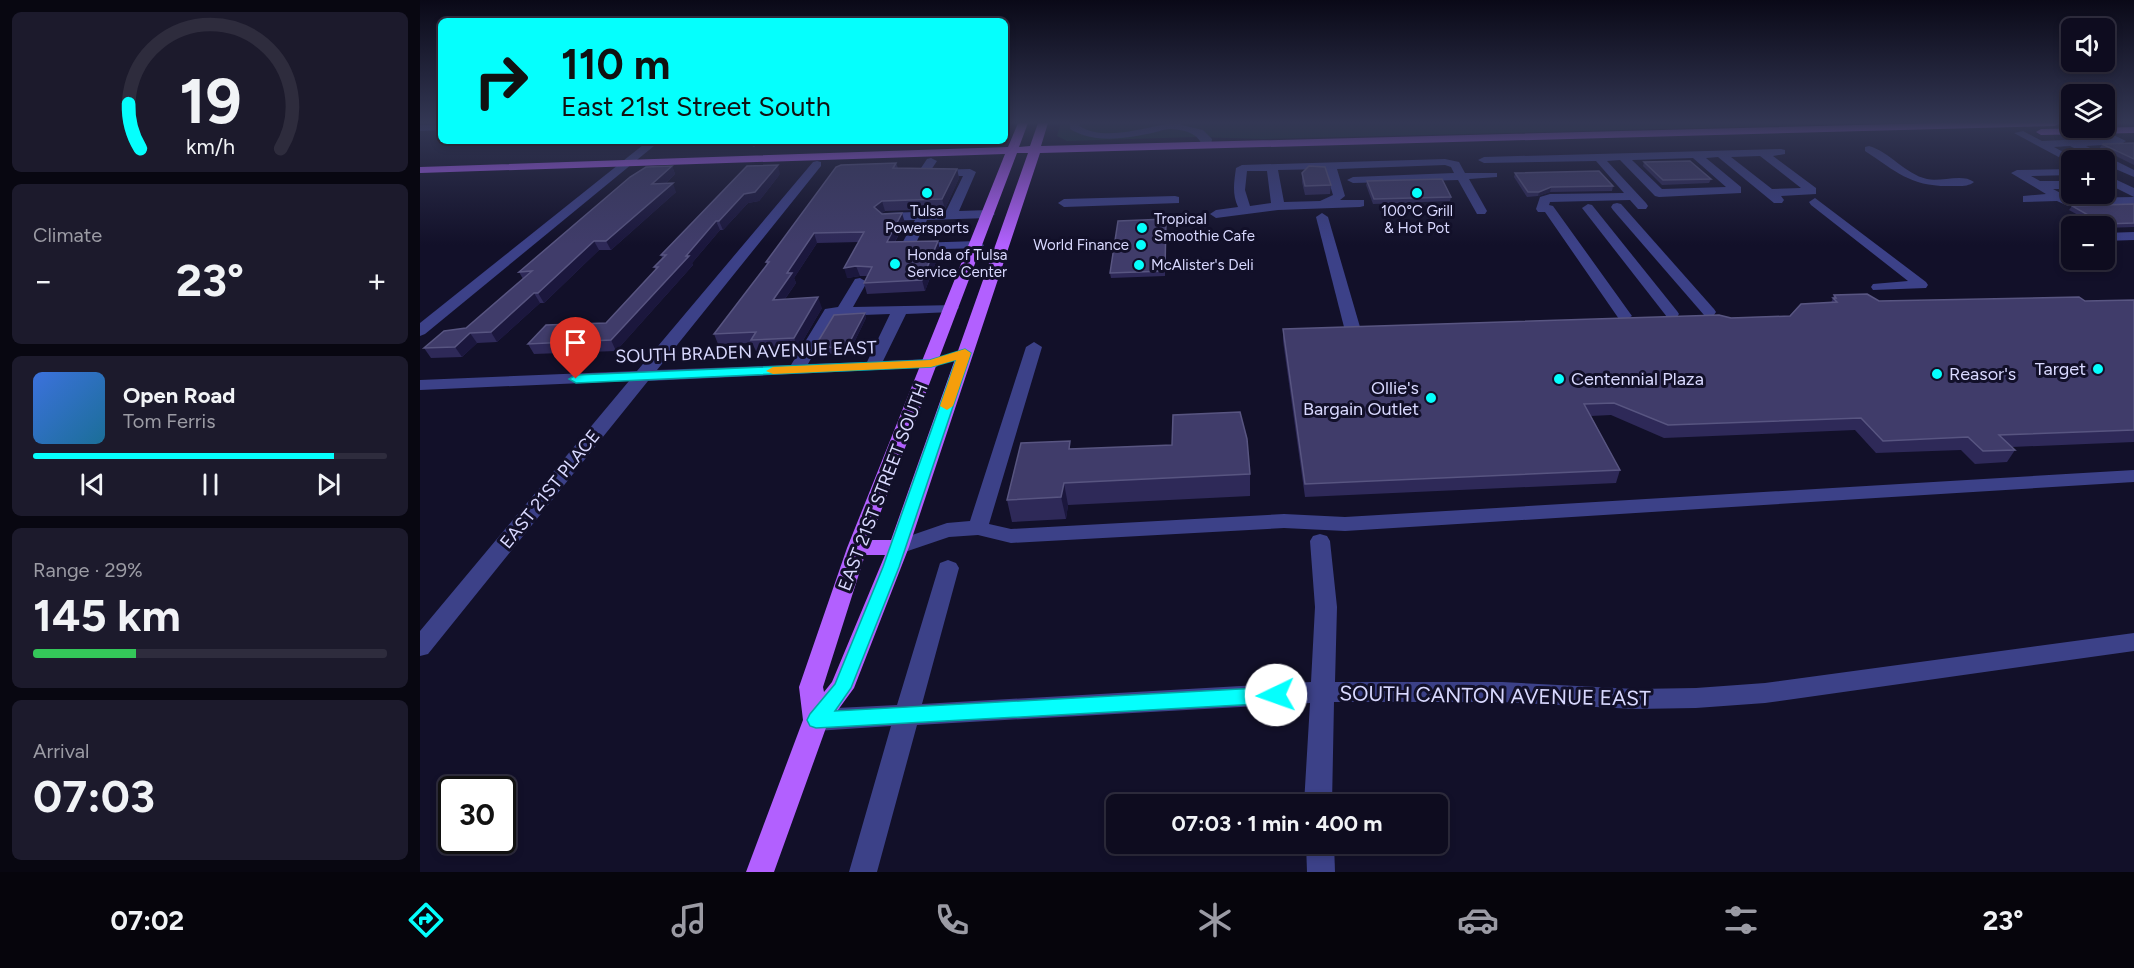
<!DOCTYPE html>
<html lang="en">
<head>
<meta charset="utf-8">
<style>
  body { margin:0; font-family:Figtree,sans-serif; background:#1c1a2c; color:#f1f3f6; height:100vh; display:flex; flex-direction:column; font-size:22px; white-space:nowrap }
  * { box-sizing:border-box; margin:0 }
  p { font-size:20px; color:#9b9ba4 }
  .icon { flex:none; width:33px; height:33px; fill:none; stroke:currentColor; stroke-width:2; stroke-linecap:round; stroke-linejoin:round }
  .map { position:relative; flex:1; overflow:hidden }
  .sheet { display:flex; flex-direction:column; gap:12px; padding:12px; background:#080711; width:420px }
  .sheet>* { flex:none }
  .guide { position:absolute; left:18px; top:18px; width:570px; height:126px; border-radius:9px; box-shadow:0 3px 9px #0003,0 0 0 2px #2e2c3d; background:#05fffd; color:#111; overflow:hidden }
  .tools { position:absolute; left:1641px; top:18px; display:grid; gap:12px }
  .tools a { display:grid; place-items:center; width:54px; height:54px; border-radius:9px; background:#0e0c1f; box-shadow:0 3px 9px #0003,0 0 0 2px #2e2c3d; font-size:30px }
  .speed { position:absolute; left:18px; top:776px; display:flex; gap:12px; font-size:30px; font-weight:700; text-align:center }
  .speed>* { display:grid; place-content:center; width:78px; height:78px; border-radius:50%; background:#0e0c1f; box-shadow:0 3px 9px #0003,0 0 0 2px #2e2c3d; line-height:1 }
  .speed .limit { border:3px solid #111; border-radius:9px; background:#fff; color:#111 }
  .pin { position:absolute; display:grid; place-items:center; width:51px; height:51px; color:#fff; margin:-62px -26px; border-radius:50% 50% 50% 0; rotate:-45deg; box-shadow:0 0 6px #0007 }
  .pin .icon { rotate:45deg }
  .me { position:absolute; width:66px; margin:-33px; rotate:267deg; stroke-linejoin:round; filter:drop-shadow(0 0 4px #0008) }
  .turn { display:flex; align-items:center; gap:21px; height:126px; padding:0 24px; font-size:27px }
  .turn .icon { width:78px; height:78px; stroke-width:2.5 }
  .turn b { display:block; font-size:42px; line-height:51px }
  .big { font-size:45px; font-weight:700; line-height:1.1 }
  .sheet .card { flex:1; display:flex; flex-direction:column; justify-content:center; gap:9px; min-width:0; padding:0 21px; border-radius:9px; background:#1c1a2c }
  .sheet .dial { align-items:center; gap:0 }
  .dial svg { height:156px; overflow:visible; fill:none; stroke:#2e2c3d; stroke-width:7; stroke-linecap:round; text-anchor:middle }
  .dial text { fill:#f1f3f6; stroke:none }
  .song { display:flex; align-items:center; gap:18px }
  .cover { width:72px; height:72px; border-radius:9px; background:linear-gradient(135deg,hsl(220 70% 55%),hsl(200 70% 35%)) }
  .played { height:6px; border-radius:3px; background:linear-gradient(90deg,#05fffd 85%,#2e2c3d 85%) }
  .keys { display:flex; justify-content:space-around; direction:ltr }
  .heat { display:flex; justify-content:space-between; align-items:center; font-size:33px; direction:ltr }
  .charge { height:9px; border-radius:4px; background:linear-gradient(90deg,#34c759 29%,#2e2c3d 0) }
  .trip { position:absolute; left:686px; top:794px; width:342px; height:60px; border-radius:9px; background:#0e0c1f; box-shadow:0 3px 9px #0003,0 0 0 2px #2e2c3d; font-weight:700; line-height:60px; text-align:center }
  .tab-bar { display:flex; height:96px; justify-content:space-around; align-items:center; background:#06050c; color:#9b9ba4 }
  .tab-bar .icon { width:42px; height:42px }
  .tab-bar .selected { color:#05fffd }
  .tab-bar b { font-size:27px; color:#f1f3f6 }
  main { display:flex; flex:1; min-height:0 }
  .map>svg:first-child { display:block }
  .green { fill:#13342f }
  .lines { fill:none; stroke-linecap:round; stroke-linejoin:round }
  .minor { fill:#3c4188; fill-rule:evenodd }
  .major { fill:#b260ff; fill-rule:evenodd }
  .wall { fill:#2e2958 }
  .shaded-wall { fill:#1b173d }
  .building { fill:#403c6a; stroke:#585581; stroke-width:1.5 }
  .route { fill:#05fffd; stroke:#03a6a4; stroke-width:1.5 }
  .slow { fill:#f59e0b }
  .poi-dot { fill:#05fffd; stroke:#121029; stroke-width:2 }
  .labels { text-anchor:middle; stroke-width:6; stroke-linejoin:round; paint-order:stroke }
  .far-poi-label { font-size:15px; fill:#d9d9ff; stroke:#121029; text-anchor:start }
  .street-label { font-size:18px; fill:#d9d9ff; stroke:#121029 }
  .poi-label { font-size:18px; fill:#d9d9ff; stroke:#121029; text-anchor:end }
  .near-street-label { font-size:21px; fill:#d9d9ff; stroke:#121029 }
</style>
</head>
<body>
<main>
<section class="sheet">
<div class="card dial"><svg viewBox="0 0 100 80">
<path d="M14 69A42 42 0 1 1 86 69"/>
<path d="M14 69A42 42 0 0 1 8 46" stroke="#05fffd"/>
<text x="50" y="56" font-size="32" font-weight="700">19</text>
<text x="50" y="72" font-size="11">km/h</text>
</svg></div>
<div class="card"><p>Climate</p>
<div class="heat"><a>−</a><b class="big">23°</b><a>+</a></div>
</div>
<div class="card">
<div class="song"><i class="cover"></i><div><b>Open Road</b><p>Tom Ferris</p></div></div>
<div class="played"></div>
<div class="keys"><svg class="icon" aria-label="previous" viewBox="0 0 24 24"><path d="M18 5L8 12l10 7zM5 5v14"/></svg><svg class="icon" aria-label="pause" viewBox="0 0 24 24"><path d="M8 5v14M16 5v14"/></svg><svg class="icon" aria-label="next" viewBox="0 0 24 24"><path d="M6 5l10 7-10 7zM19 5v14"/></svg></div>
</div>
<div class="card"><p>Range · 29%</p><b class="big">145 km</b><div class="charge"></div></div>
<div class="card"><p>Arrival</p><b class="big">07:03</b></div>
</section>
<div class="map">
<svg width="1714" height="872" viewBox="0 0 1714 872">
  <rect width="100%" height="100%" fill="#121029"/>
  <polygon class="green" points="641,123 1485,123 844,139 776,137 647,141 637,136"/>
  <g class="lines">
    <g class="minor">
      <path d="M650,123H660L659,126C690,144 730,123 762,123L761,125L783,130L792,139L791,147H783C778,133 766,130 750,129C743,129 735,133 727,134C702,139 673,143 650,129Z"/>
      <polygon points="21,124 21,130 0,131 0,125"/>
      <polygon points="1679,128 1706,141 1701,144 1666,146 1714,170 1714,177 1684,164 1684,160 1678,160 1650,146 1634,147 1658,160 1648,162 1594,133 1603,131 1622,141 1687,138 1674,131"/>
      <polygon points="228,141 240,141 5,334 0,336 0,323"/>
      <polygon points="331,141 341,141 334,147 329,144"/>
      <path d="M506,141H553C545,147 514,147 506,141Z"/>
      <path d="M1449,146C1470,152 1485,174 1507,179C1521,182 1543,173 1554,182C1548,187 1539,186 1531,186C1491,187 1477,172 1445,151V147Z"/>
      <path d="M1361,149L1365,150V154L1353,156L1396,188V194L1361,196L1364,200L1362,203H1354L1298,157L1286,158L1321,187V193L1239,197L1235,196L1200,160L1187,161L1226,203L1228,206L1226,209H1218L1210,200L1130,202L1129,205L1133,206L1212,316L1204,321L1199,319L1125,212H1118L1116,209L1120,197L1130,194L1204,193L1176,161L1064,163L1058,160L1064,157ZM1340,156L1381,188L1352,189L1311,157ZM1273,158L1306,187L1242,189L1212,160Z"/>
      <polygon points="511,158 517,161 511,170 550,169 556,172 539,211 569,210 575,214 569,218 507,220 496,243 557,241 564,245 562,248 482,250 480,247 495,220 465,221 459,217 465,213 526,211 543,176 499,176 497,174 507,159"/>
      <path d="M1025,159L1039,162L1045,173H1077V177L1049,179L1067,211L1065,214H1057L1038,180L933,183L927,180L933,177L1034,173L1031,167L1025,165L917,169L925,196L920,200H944V206L940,207L858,210L796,218L790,214L796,210L818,207C812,194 814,182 816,168L822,165ZM905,169L913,195L900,201L864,202L858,170ZM827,171H847L851,203L830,206L825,190Z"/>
      <path d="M397,161L401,162V166L237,370L371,365L405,309L418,307L435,279L440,278L447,282L433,307L537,305L539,308L532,312L486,314L463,361L511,359L517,361L519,364L517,367L228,381L8,654L0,656V631L209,381L0,390V380L217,371L393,162ZM470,314L447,362L388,364L415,316Z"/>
      <polygon points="1652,169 1652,175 1611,176 1620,181 1652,181 1652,189 1633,189 1650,198 1714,197 1714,205 1648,206 1637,201 1603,202 1603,196 1626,194 1591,173 1597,170"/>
      <polygon points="1684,174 1714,188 1714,197 1684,182"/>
      <polygon points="755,196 759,197 759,203 644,207 638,203 644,199"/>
      <polygon points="1395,198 1506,282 1508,285 1506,288 1453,290 1451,287 1453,284 1488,281 1391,205 1389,202"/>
      <polygon points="1197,203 1201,204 1294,309 1296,312 1294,315 1284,315 1193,210 1191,207 1193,204"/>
      <polygon points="1168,204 1172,205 1257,311 1259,314 1257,317 1247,317 1162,208"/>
      <polygon points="902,213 908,217 940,327 937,330 927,330 924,327 896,217"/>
      <polygon points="1714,232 1714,240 1684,241 1684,233"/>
      <polygon points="614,342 622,347 569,524 591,529 864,514 925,517 1714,470 1714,482 925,531 864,528 591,543 558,535 529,537 479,554 472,552 469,547 472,542 527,523 550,521 606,347"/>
      <polygon points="900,534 907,536 910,541 917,607 915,682 1082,682 1215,689 1276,688 1345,683 1714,633 1714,651 1345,703 1276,708 1215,709 1082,702 914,702 912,804 884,804 890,703 497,725 457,872 429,872 471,726 396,731 387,728 383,720 387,712 396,709 477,705 520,563 528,560 536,563 539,568 502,704 891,682 895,607 890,541 893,536"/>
      <polygon points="886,843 914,843 915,872 887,872"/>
    </g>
    <g class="major">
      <path d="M598,123H608L599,147L610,146L618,123H628L621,146L1518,123H1640L1635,126L620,153L489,547L434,688L407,725L354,872H326L383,720L379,687L427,548L585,154L0,173V167L588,147ZM597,153H608L471,540H450ZM445,555H465L412,682L404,692L403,687Z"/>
      <polygon points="1714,127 1714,133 1621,135 1616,132 1621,129"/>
    </g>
  </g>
  <g class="wall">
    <polygon points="1714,143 1714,165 1680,148 1682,144"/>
    <polygon points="1224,162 1291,179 1289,183 1242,185 1223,166"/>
    <polygon points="476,163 478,168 537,169 539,178 525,209 465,211 462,213 485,223 475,242 518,241 520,251 505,291 447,294 444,283 448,276 440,276 427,278 439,242 397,243 374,278 376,283 365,299 402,308 378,349 336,351 332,343 298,344 294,334 347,265 346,262"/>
    <polygon points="252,166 255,174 246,183 256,192 191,250 179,250 124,303 120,303 77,342 57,343 42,357 11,358 4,348 46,328 103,279 99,272"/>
    <polygon points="882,173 911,185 910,194 885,195 882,182"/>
    <polygon points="1095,173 1193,186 1192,191 1130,192 1118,196 1107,197 1094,177"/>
    <polygon points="360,174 339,201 328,203 303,230 300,230 272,263 273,265 196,351 114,354 108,344 186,323 236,270 234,267 242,258 241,255"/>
    <polygon points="947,181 1031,197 1030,201 953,204 946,185"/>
    <polygon points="1714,204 1714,227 1684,228 1684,226 1678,226 1649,210 1652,206"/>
    <polygon points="746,219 745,276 691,278 690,273"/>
    <polygon points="1414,295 1459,301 1665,301 1714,300 1714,442 1592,447 1595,450 1587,462 1555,464 1541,450 1456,453 1435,430 1244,438 1191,415 1171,416 1200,470 1196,483 885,497 863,341 863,329 1370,316 1411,303"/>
    <polygon points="445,313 446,318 429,353 396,354 394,348"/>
    <polygon points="652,449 830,474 830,496 648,505 646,519 592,522 587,500"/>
  </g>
  <g class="shaded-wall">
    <polygon points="358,165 360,174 339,201 328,203 303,230 299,221 324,194"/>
    <polygon points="252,166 255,174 236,192 232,184"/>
    <polygon points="537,169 539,178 525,209 522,199"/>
    <polygon points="253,183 256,192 191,250 186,241"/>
    <polygon points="1131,187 1130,192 1118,196 1119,192"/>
    <polygon points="462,201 465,211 457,216 454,207"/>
    <polygon points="482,213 485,223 469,252 467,242"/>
    <polygon points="296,221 300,230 272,263 273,265 196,351 191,340"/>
    <polygon points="394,233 397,243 374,278 376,283 357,310 353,300 367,273"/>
    <polygon points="174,241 179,250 124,303 118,293"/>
    <polygon points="518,241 520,251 505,291 502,280"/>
    <polygon points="436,266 440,276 427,278 424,268"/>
    <polygon points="114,293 120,303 77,342 71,332"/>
    <polygon points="398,297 402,308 378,349 374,338"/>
    <polygon points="445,313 446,318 429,353 427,347"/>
    <polygon points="50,333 57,343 42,357 35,347"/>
    <polygon points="644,483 648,505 646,519 641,497"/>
  </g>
  <g class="building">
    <polygon points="1714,143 1714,159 1682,144"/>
    <polygon points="1270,161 1291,179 1243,180 1224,162"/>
    <polygon points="476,163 473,168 537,169 522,199 462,201 454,207 462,214 482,213 467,242 518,241 502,280 444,283 452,267 436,266 424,268 444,232 394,233 367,273 372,273 353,300 398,297 374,338 331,340 336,332 294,334 349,262 346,262 416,167 421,165"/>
    <polygon points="358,165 335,192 324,194 299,221 296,221 266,256 269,256 191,340 108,344 126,325 186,323 238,267 234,267 246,255 241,255 327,166"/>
    <polygon points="252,166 232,184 253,183 186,241 174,241 118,293 114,293 71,332 50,333 35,347 4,348 24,331 46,328 112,271 99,272 210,177 226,167"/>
    <polygon points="889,166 905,167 911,185 885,186 882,173"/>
    <polygon points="1179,171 1193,186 1131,187 1119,192 1108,192 1095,173"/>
    <polygon points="1022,179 1031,197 954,199 947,181"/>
    <polygon points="1714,204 1714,223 1684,224 1652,206"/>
    <polygon points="746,219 745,271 690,273 698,221"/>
    <polygon points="1447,294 1459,301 1659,297 1665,301 1714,300 1714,430 1579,435 1595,450 1563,451 1548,437 1463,441 1441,418 1248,425 1194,403 1164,404 1200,470 885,484 863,329 1299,315 1311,318 1370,316 1381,304 1417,302 1413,298 1416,298 1414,295"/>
    <polygon points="445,313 427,347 394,348 414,315"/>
    <polygon points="820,412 827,439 830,474 644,483 641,497 587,500 601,443 650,441 649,449 752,445 753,415"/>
  </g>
  <linearGradient id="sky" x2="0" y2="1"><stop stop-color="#0a0917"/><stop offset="0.5" stop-color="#333754"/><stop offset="1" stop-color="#333754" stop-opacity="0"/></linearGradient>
  <rect width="1714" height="245" fill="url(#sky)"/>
  <polygon class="route" points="545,349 551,353 479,567 431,688 415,711 856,687 862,689 865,695 862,700 856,703 396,728 390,726 387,720 390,714 415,684 463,567 536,360 511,367 156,383 149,379 156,375 510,360"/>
  <polygon class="slow" points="545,349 551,353 533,406 527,410 520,406 536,360 511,367 353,374 346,371 353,367 510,360"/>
  <g class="poi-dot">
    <circle cx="507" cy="193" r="6"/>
    <circle cx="997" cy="193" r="6"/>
    <circle cx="722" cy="228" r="6"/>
    <circle cx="721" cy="245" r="6"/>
    <circle cx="475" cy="264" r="6"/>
    <circle cx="719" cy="265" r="6"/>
    <circle cx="1678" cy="369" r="6"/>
    <circle cx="1517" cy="374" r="6"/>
    <circle cx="1139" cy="379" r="6"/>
    <circle cx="1011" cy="398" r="6"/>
  </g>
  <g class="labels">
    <g class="far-poi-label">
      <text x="507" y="216" text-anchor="middle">Tulsa<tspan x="507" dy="17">Powersports</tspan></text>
      <text x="997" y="216" text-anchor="middle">100°C Grill<tspan x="997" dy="17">&amp; Hot Pot</tspan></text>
      <text x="734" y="224">Tropical<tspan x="734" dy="17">Smoothie Cafe</tspan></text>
      <text x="709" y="250" text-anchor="end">World Finance</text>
      <text x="487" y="260">Honda of Tulsa<tspan x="487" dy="17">Service Center</tspan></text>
      <text x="731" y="270">McAlister's Deli</text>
    </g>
    <g class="street-label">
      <text transform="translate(326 352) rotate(-2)" y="6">SOUTH BRADEN AVENUE EAST</text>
      <text transform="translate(463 487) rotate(-69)" y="6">EAST 21ST STREET SOUTH</text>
      <text transform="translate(130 489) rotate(-51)" y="6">EAST 21ST PLACE</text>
    </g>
    <g class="poi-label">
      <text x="1666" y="375">Target</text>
      <text x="1529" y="380" text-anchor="start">Reasor's</text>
      <text x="1151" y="385" text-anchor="start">Centennial Plaza</text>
      <text x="999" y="394">Ollie's<tspan x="999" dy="21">Bargain Outlet</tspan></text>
    </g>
    <g class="near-street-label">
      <text transform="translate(1075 696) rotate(1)" y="7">SOUTH CANTON AVENUE EAST</text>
    </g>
  </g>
</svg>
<div class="tools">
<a><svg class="icon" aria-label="sound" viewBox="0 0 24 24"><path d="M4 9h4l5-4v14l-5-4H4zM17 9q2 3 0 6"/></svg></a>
<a><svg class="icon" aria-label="layers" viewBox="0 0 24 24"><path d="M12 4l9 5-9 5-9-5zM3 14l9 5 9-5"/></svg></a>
<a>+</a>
<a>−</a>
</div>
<div class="speed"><div class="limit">30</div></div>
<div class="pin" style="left:156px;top:379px;background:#d93025"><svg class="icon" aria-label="arrive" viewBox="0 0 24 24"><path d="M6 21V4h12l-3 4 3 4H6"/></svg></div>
<svg class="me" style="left:856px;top:695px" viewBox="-20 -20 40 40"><circle r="19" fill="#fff"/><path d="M0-13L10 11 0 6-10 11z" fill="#05fffd"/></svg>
<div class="trip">07:03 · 1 min · 400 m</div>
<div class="guide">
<div class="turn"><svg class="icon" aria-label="right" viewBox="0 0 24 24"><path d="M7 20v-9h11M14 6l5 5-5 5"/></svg><div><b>110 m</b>East 21st Street South</div></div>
</div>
</div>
</main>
<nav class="tab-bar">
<b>07:02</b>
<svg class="icon selected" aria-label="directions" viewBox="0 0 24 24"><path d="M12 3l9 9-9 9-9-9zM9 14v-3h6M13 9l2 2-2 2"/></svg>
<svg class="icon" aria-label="music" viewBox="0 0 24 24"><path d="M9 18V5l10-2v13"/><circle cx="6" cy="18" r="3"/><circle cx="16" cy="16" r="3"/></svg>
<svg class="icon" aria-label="phone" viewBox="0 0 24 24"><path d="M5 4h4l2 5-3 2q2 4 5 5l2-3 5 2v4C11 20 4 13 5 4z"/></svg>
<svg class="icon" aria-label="climate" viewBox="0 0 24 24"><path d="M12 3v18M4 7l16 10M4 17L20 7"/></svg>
<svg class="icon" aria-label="car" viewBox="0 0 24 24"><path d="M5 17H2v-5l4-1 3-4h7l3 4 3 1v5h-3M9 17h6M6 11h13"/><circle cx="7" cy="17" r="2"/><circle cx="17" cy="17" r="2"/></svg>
<svg class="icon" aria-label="filters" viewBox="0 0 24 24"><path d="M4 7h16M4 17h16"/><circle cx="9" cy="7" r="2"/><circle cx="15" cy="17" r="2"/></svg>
<b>23°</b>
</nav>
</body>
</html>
